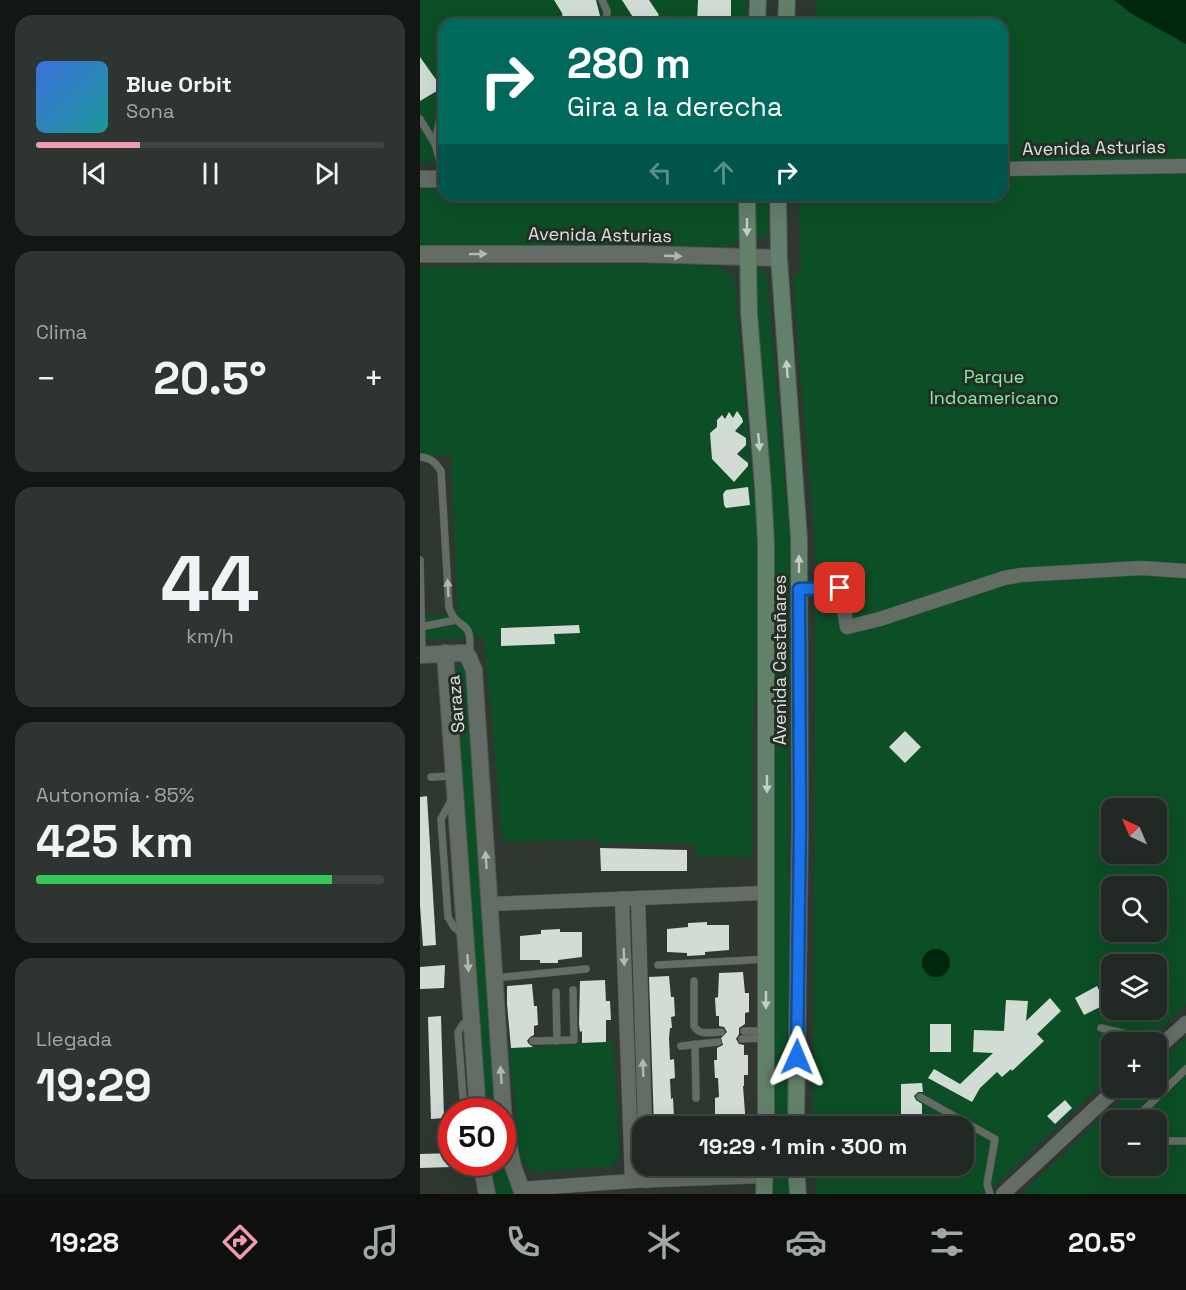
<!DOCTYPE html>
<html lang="es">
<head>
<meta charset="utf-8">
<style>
  body { margin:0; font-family:"Space Grotesk",sans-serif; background:#2e3531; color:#f1f3f6; height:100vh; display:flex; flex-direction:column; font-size:22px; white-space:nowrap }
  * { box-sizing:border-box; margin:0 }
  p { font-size:20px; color:#a2a6a6 }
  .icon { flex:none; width:33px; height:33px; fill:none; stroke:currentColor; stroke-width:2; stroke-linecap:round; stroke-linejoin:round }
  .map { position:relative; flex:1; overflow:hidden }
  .details { display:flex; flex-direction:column; gap:15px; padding:15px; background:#131714; width:420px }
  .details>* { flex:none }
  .banner { position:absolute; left:18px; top:18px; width:570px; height:183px; border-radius:18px; box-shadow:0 6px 24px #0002,0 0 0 2px #3f4541; background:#00695c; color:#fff; overflow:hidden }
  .needle { width:39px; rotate:316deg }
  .fabs { position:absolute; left:681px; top:798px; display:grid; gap:12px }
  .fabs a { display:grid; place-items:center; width:66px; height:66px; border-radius:12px; background:#222924; box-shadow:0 6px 24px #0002,0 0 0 2px #3f4541; font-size:30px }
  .speed { position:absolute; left:18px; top:1098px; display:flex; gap:12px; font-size:30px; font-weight:700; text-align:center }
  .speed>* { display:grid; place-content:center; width:78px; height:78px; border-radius:50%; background:#222924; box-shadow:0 6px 24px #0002,0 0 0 2px #3f4541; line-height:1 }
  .speed .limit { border:9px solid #d22; background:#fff; color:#111 }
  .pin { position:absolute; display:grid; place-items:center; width:51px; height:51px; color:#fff; margin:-26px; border-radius:12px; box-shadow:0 3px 9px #0006 }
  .me { position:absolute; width:66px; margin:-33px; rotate:1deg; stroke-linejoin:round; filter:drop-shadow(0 0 4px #0008) }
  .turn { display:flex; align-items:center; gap:21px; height:126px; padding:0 30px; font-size:27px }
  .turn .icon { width:78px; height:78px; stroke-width:2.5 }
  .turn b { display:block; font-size:42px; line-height:51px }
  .lanes { display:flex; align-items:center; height:57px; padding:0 30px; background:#0003; justify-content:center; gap:30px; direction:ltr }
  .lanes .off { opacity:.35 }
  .big { font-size:45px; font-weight:700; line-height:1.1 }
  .details .widget { flex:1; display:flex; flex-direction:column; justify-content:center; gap:9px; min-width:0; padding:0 21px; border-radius:18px; background:#2e3531 }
  .details .dial { align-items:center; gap:0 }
  .dial b { font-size:78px; line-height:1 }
  .song { display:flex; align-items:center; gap:18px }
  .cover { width:72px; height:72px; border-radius:9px; background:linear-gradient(135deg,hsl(220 70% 55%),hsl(180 70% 35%)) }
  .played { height:6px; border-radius:3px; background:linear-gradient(90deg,#f19ab3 30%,#3f4541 30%) }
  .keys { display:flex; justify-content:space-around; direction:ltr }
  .heat { display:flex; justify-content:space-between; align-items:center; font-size:33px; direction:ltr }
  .charge { height:9px; border-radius:4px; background:linear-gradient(90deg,#34c759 85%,#3f4541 0) }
  .trip { position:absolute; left:212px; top:1116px; width:342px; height:60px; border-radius:18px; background:#222924; box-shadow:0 6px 24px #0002,0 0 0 2px #3f4541; font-weight:700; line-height:60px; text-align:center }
  .menu { display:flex; height:96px; justify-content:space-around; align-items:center; background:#0e100e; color:#a2a6a6 }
  .menu .icon { width:42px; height:42px }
  .menu .active { color:#f19ab3 }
  .menu b { font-size:27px; color:#f1f3f6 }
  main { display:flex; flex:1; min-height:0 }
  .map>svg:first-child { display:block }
  .green { fill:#0c4e26; fill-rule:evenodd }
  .water { fill:#00270e }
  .building { fill:#d1ddd4 }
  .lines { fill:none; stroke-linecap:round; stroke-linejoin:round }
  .service-casing { stroke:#4d564f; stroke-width:8 }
  .minor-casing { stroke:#4d564f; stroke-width:15 }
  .tertiary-casing { stroke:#4d564f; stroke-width:18 }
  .secondary-casing { stroke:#4d564f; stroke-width:18 }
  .service { stroke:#636d65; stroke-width:7 }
  .minor { stroke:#636d65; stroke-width:14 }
  .tertiary { stroke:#636d65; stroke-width:16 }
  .secondary { stroke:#63806b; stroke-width:16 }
  .oneway { fill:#c4cec6 }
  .oneway2 { fill:#b2b9b3 }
  .route-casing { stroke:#114b97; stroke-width:15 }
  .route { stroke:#1a73e8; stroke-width:10 }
  .labels { text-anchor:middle; stroke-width:6; stroke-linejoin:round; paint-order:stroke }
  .street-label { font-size:18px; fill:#dce2dd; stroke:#242d26 }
  .park-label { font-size:18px; fill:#88eca3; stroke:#242d26 }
</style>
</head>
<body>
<main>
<section class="details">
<div class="widget">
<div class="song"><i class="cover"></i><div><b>Blue Orbit</b><p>Sona</p></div></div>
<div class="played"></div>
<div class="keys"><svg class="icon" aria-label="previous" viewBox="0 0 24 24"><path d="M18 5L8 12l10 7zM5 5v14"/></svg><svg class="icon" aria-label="pause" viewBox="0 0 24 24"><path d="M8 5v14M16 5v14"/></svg><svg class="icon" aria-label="next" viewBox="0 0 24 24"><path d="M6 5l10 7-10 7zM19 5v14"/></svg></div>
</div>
<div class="widget"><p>Clima</p>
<div class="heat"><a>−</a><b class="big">20.5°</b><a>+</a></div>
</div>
<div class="widget dial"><b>44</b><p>km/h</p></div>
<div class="widget"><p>Autonomía · 85%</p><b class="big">425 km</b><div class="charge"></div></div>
<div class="widget"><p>Llegada</p><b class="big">19:29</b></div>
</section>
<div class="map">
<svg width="766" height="1194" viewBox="0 0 766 1194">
  <rect width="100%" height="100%" fill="#2e3730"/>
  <g class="green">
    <polygon points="0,0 327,0 325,24 24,24 24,162 0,163"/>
    <path d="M396,0H694L712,14L766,8V1004L726,1042H692L691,1075L566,1194H396L394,1166H543V1126H393L395,554C390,461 378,368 373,275L381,273L379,195H582V24H395ZM692,808H736V854H692ZM692,886H736V932H692ZM692,964H736V1010H692Z"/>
    <polygon points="24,188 24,195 319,195 320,236 313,245 305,246 0,248 0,189"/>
    <path d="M331,195H349L348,232C345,238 342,239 335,238Z"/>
    <path d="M257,264L301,267L314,278L335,511L341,618L333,729L332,857L276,856V844H180V839L83,842L64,636L51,638L0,640V617L38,614L31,455L0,456V267ZM317,412L322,418L323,422L317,428L318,433L326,438V444L319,451L320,456L328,463V466L322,473L317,470L311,471L307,475L292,459L290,433L297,427V420L301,415L305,419L309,413L313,418ZM328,487L330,505L306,508L304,505L303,494L306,490ZM159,625V633L134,634V644L81,646V628Z"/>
    <polygon points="338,269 342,269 347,276 370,543 368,1126 349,1126 334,270"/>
    <polygon points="39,665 47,669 77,1111 62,1111 32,672"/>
    <path d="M766,1037V1194H601L713,1088H736L737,1065ZM692,1120H736V1166H692Z"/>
    <polygon points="193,1041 200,1157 192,1166 114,1172 101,1161 89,1049"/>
    <polygon points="83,1154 87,1175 95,1194 74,1194 66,1163 82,1162"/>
    <polygon points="349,1166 368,1166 370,1194 349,1194"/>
  </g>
  <g class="water">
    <polygon points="694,0 766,0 766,44 712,14"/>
    <circle cx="516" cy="963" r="14"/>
  </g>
  <g class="building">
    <polygon points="134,0 176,0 180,16 179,24 141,24 143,19 142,13"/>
    <polygon points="202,0 229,0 239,15 226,24 221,19 216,22"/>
    <polygon points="278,0 311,0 311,24 277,24"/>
    <polygon points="0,57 22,88 0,101"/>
    <polygon points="317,411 322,418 323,422 315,431 326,438 326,445 317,454 328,463 328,466 314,482 292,459 290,433 297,427 297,420 302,415 305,419 309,412 313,418"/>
    <polygon points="328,487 330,505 306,508 304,505 303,494 306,490"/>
    <polygon points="159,625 160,633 134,634 135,644 81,646 81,628"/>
    <polygon points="485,731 501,747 485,763 469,747"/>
    <polygon points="7,796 16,945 3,946 0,906 0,797"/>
    <polygon points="180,848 267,850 267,871 181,871"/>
    <polygon points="287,922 287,925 309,925 309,950 285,952 285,955 267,956 267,953 247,952 247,929 268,927 268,923"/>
    <polygon points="140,929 140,932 162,932 162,957 138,960 138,963 120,963 120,960 100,960 100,936 121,934 121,930"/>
    <polygon points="25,965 24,988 0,989 0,967"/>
    <polygon points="323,972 325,993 329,993 329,1012 325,1013 325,1024 319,1028 319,1034 316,1039 319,1044 324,1045 324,1055 328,1055 328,1075 324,1075 324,1086 323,1086 326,1126 293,1126 292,1115 295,1115 295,1098 299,1097 298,1078 295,1078 294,1060 297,1060 297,1048 303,1045 301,1038 307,1032 304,1027 299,1026 299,1016 296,1016 295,998 298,997 299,973"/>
    <polygon points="249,976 251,997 254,997 255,1016 251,1017 252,1028 250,1028 249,1038 250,1060 254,1059 255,1078 250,1079 251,1099 253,1098 254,1117 257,1117 258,1126 234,1126 229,977"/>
    <polygon points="185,980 186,1001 190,1001 191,1020 186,1020 186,1042 162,1043 162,1031 160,1032 159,1024 160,981"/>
    <polygon points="112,984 114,1006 117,1006 118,1025 114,1026 114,1035 110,1037 107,1041 109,1044 113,1047 91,1048 87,1004 87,986"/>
    <polygon points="677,986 686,1004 664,1015 655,998"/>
    <polygon points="630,998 641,1011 617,1034 624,1041 592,1071 591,1069 582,1077 577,1072 560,1088 552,1102 508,1078 514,1069 540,1084 573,1053 553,1052 554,1030 584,1031 586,1000 608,1001 606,1021"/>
    <polygon points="21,1016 24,1118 11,1119 8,1017"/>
    <rect x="510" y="1024" width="21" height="28"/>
    <polygon points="502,1083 503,1092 498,1092 494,1096 496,1100 502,1104 502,1126 481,1126 481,1084"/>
    <polygon points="645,1100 652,1108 635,1124 627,1116"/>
    <polygon points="32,1153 32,1167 0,1168 0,1154"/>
  </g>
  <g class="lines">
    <g class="service-casing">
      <g id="service">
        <polyline points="182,0 187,11 186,24"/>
        <polyline points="0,119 15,144 20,162 24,170"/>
        <polyline points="15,144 24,97"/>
        <path d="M0,457C11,458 15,462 21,471L29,608C38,633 54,616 49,654"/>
        <polyline points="0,560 2,653"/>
        <polyline points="0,627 36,620"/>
        <polyline points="11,777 32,776"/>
        <polyline points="32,799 21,819 28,917 34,927 43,935"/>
        <polyline points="238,965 347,959"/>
        <polyline points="76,978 166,969"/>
        <path d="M274,981V1026C279,1036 291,1032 301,1032"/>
        <polyline points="136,992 137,1041"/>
        <polyline points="50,1020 43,1024 38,1032 43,1097 49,1105 55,1110"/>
        <polyline points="681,1028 711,1035 725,1042"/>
        <polyline points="324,1031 346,1031"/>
        <polyline points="322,1039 346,1038"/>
        <polyline points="113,1041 154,1040 153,990"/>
        <polyline points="275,1044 276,1098"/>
        <polyline points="261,1046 298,1042"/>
        <polyline points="500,1097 575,1139 567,1184 570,1194"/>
        <polyline points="714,1120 766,1069"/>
        <polyline points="736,1141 766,1141"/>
      </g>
    </g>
    <g class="minor-casing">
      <g id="minor">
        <polyline points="582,169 766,166"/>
        <polyline points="379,589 420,588 427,627 460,619 584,578 601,575 721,568 766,571"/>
        <polyline points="218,898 225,1126"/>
        <polyline points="202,899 212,1181"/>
        <polyline points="69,904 347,893"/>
        <polyline points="736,1050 766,1023"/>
        <polyline points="227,1166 227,1181"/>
        <polyline points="101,1189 212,1181 345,1176"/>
        <polyline points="583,1194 697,1088"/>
      </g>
    </g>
    <g class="tertiary-casing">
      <g id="tertiary">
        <polyline points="0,179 24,179"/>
        <polyline points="0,254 220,254 359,258"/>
        <polyline points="25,653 58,1112"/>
        <polyline points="0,655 43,653 48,656 54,670 84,1123 93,1166 103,1194"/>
        <polyline points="61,1162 67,1194"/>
      </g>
    </g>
    <g class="secondary-casing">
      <g id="secondary">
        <polyline points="337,24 338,0"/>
        <polyline points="366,24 367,0"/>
        <polyline points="327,195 329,313 343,487 346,544 346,1126"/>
        <polyline points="358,195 359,258 379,538 380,825 376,1126"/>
        <polyline points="376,1166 378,1194"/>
        <polyline points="344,1194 345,1166"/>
      </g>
    </g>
    <use href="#service" class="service"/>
    <use href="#minor" class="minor"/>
    <use href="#tertiary" class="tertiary"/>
    <use href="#secondary" class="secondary"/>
  </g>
  <defs><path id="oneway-solid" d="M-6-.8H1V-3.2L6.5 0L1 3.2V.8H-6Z" transform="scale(1.5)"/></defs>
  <g class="oneway">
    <use href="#oneway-solid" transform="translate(327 227) rotate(90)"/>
    <use href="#oneway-solid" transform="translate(367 369) rotate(-94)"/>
    <use href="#oneway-solid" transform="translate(339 442) rotate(85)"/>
    <use href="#oneway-solid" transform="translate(379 564) rotate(-90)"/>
    <use href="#oneway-solid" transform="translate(347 784) rotate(90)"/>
    <use href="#oneway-solid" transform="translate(346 1000) rotate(90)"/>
  </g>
  <g class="oneway2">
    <use href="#oneway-solid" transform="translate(58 254) rotate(-1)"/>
    <use href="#oneway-solid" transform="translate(253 256) rotate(2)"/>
    <use href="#oneway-solid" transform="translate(28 588) rotate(-93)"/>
    <use href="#oneway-solid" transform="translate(66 860) rotate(-94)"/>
    <use href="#oneway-solid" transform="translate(204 957) rotate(88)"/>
    <use href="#oneway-solid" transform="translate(48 963) rotate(86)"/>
    <use href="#oneway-solid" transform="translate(223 1068) rotate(-92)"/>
    <use href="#oneway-solid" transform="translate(81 1075) rotate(-94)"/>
  </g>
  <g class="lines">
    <g class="route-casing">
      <polyline id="route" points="377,1057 380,825 379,589 420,588"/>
    </g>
    <use href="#route" class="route"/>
  </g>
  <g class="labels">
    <g class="street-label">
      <text transform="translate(674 148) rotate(-1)" y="6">Avenida Asturias</text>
      <text transform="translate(180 235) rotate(1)" y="6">Avenida Asturias</text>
      <text transform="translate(360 660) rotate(-90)" y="6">Avenida Castañares</text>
      <text transform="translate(36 704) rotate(-95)" y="6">Saraza</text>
    </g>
    <g class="park-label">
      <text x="574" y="383">Parque<tspan x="574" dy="21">Indoamericano</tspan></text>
    </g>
  </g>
</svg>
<div class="fabs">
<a><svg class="needle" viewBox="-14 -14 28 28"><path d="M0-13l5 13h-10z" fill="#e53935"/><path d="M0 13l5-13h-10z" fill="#a2a6a6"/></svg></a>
<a><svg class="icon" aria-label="search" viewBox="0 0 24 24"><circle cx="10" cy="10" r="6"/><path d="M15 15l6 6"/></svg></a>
<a><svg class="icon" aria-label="layers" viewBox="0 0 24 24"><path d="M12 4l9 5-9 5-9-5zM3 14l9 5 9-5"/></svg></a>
<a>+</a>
<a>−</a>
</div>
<div class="speed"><div class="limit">50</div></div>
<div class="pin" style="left:420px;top:588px;background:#d93025"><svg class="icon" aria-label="arrive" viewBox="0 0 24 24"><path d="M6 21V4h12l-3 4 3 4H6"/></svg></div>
<svg class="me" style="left:377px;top:1057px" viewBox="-20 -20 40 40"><path d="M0-17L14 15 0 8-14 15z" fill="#1a73e8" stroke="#fff" stroke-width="4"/></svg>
<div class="trip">19:29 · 1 min · 300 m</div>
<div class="banner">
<div class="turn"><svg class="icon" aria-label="right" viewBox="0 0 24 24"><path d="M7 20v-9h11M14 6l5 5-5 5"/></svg><div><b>280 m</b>Gira a la derecha</div></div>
<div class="lanes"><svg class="icon off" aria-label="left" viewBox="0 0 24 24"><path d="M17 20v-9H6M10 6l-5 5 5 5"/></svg><svg class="icon off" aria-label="ahead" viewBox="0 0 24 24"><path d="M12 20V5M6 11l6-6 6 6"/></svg><svg class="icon" aria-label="right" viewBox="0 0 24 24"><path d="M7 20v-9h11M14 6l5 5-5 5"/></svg></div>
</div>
</div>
</main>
<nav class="menu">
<b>19:28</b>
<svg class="icon active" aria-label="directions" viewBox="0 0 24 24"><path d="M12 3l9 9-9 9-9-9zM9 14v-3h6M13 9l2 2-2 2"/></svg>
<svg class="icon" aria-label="music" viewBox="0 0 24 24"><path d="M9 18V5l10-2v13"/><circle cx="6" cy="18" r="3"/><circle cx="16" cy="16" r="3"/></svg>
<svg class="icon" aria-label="phone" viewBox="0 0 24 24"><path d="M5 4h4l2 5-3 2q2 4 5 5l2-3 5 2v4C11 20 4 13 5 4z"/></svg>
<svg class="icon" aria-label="climate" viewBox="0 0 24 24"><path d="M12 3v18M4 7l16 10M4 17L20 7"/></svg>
<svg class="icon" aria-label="car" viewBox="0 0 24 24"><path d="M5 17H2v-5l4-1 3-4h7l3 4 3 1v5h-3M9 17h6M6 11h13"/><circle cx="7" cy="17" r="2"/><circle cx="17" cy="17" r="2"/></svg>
<svg class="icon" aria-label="filters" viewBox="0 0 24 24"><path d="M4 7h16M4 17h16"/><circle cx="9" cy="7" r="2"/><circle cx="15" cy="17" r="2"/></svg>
<b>20.5°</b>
</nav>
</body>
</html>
